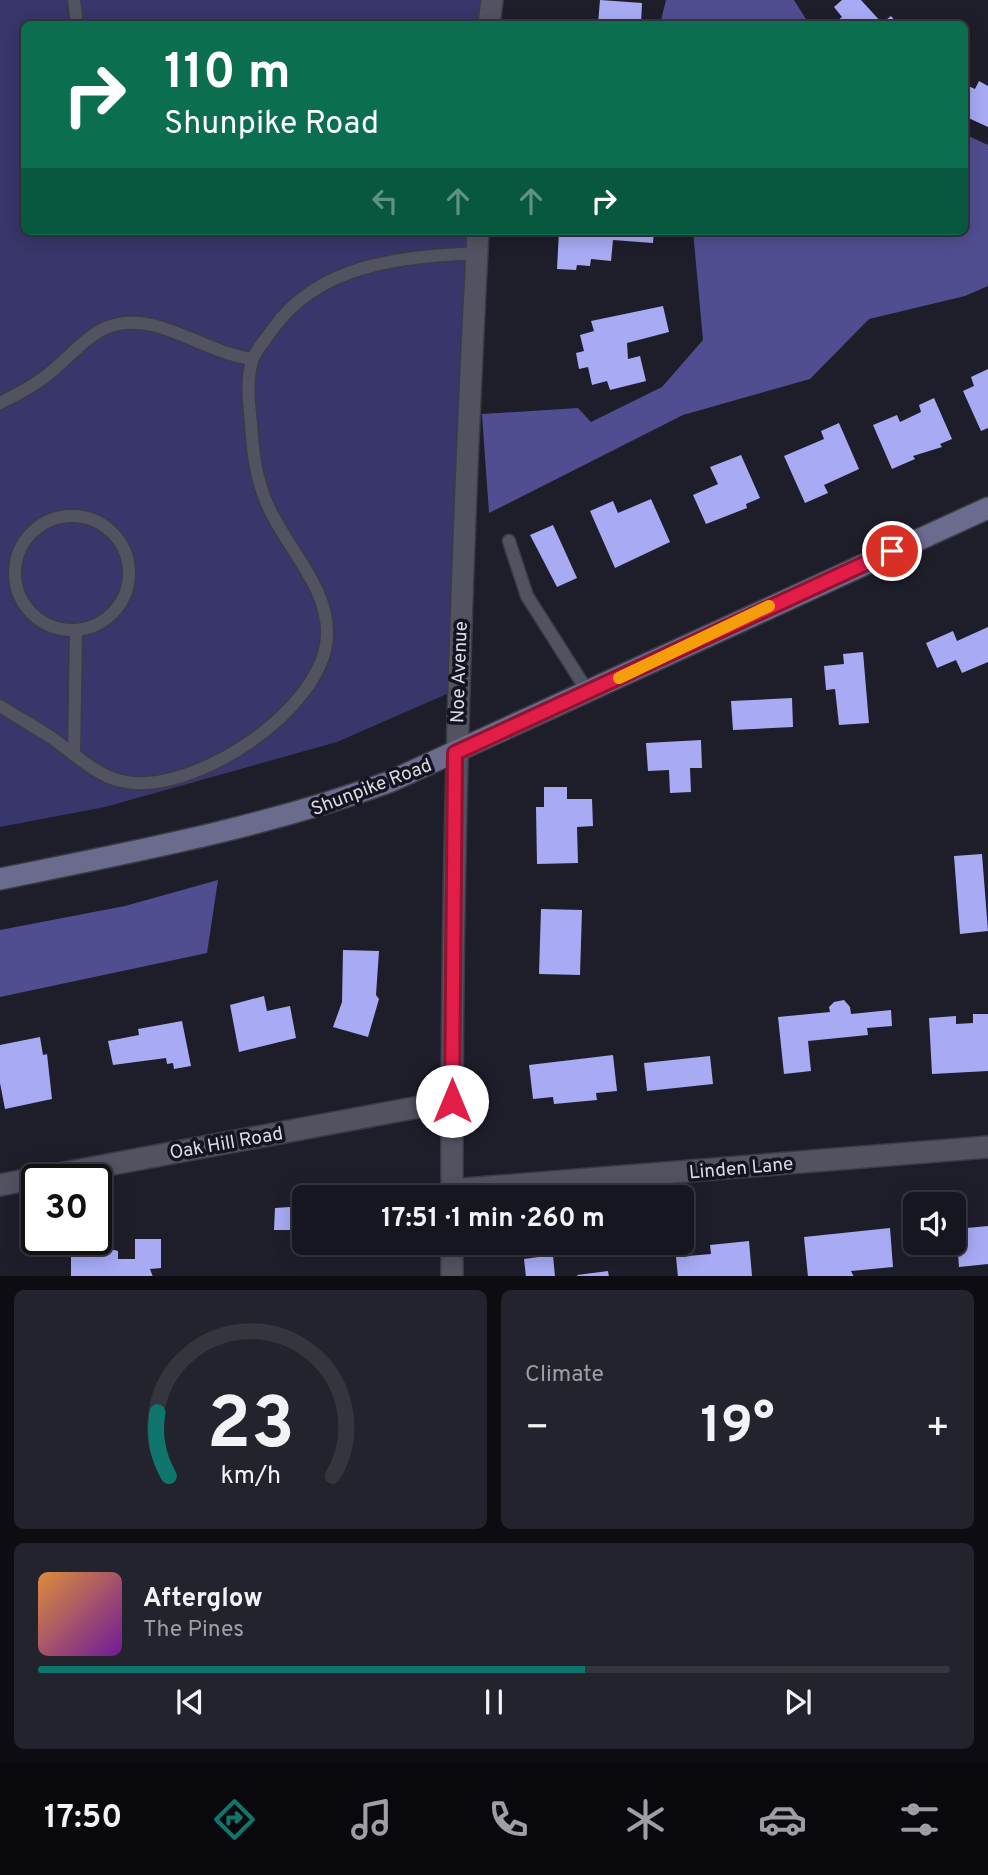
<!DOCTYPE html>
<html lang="en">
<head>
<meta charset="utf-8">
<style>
  body { margin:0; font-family:Overpass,sans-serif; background:#23232d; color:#f1f3f6; height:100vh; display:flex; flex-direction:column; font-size:26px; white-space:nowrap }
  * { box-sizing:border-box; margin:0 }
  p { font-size:23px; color:#9e9fa5 }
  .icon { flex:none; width:38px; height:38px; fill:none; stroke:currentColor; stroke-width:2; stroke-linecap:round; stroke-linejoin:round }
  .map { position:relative; height:1276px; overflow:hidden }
  .panel { display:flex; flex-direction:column; gap:14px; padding:14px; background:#0c0c12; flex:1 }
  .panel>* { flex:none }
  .top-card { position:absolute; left:21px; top:21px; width:947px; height:214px; border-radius:10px; box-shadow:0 4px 18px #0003,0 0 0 2px #35353e; background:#0b6e4f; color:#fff; overflow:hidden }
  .buttons { position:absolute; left:903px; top:1192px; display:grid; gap:14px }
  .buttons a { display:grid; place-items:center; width:63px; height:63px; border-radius:10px; background:#161620; box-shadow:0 4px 18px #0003,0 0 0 2px #35353e; font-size:35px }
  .speed { position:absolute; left:21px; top:1164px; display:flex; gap:14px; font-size:35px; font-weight:700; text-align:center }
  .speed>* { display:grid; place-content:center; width:91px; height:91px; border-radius:50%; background:#161620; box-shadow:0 4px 18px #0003,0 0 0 2px #35353e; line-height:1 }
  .speed .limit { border:4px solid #111; border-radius:10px; background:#fff; color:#111 }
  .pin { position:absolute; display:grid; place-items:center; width:60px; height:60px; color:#fff; margin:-30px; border:4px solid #fff; border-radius:50%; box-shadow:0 2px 7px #0007 }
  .me { position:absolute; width:77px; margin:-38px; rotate:0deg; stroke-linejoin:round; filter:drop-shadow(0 0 5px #0008) }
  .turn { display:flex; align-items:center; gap:24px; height:147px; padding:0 28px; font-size:32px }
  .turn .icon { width:91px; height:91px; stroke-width:2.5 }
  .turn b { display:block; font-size:49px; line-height:60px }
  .lanes { display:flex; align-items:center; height:66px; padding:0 28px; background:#0003; justify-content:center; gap:35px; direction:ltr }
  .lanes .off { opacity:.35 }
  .big { font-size:52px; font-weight:700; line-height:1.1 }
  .panel .widget { flex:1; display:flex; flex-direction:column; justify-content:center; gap:10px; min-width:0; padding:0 24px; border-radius:10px; background:#23232d }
  .panel .dial { align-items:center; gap:0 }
  .dial svg { height:182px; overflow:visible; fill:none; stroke:#35353e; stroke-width:7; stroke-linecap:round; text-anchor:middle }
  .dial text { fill:#f1f3f6; stroke:none }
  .song { display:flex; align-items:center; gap:21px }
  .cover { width:84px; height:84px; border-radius:10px; background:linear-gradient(135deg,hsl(30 70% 55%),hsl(280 70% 35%)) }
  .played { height:7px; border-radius:4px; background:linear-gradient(90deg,#0f766e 60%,#35353e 60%) }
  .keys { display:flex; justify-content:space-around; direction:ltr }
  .heat { display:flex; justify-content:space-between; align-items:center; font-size:38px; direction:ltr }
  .panel .tiles { flex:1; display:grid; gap:14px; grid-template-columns:1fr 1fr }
  .widget:last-child { grid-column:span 2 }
  .trip { position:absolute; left:292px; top:1185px; width:402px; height:70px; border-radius:10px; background:#161620; box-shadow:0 4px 18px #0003,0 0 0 2px #35353e; font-weight:700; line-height:70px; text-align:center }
  .dock { display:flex; height:112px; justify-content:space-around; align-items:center; background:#09090d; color:#9e9fa5 }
  .dock .icon { width:49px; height:49px }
  .dock .on { color:#0f766e }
  .dock b { font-size:32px; color:#f1f3f6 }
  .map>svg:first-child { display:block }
  .green { fill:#38366a }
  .forest { fill:#504e90 }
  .building { fill:#a8aaf4 }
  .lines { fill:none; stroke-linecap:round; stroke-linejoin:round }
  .lane-casing { stroke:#3a3b44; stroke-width:15 }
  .street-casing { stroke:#3a3b44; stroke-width:24 }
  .secondary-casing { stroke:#3a3b44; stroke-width:24 }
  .lane { stroke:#525361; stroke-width:12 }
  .street { stroke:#525361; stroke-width:21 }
  .secondary { stroke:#6a6b8d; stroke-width:21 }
  .route-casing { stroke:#92132f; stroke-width:18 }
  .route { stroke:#e11d48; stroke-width:12 }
  .slow { stroke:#f59e0b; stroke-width:12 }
  .labels { text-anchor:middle; stroke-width:7; stroke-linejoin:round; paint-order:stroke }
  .street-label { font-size:19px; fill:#dadbe3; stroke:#141420 }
</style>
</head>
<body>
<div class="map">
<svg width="988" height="1277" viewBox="0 0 988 1277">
  <rect width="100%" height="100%" fill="#1d1e2a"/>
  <polygon class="green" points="0,0 490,0 488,24 24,24 24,231 472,231 456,690 337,742 105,807 0,827"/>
  <g class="forest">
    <polygon points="666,0 794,0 809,24 660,24"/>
    <polygon points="964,134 988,145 988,286 965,296 869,319 810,379 683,415 489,513 482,414 578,408 591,422 662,387 703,340 693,231 964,231"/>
    <polygon points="218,880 207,953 0,997 0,930 125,906"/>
  </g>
  <g class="building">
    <polygon points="600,0 642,3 641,24 598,24"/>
    <polygon points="842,0 861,0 882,23 891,16 898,24 833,24 842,17 834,7"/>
    <polygon points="979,81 988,86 988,127 964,116 964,84 975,89"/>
    <polygon points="559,231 654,231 653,243 613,240 611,261 591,259 590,266 577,265 576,270 557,269"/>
    <polygon points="663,306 669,332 627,343 628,359 640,356 646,381 610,390 607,381 592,385 588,367 579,369 576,353 584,351 580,335 594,331 591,321"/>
    <polygon points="988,369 988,428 981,431 963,391 974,386 971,377"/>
    <polygon points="934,398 952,439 940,444 942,447 913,456 915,459 892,469 873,425 897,415 900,422 921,412 919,405"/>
    <polygon points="839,423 859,469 824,485 828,493 805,503 784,456 824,439 821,431"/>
    <polygon points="741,455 760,498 746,504 747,508 706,524 693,495 718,484 710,467"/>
    <polygon points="651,499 670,542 615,568 590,511 613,501 618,513"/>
    <polygon points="553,525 577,578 557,587 530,535"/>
    <polygon points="988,627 988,662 962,673 956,660 937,668 926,643 953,631 957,641"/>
    <polygon points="863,652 869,723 839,725 835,689 826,690 824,666 844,664 843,654"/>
    <polygon points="792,698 793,727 733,730 731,701"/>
    <polygon points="701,740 702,768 690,768 691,792 670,793 669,770 648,771 646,743"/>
    <polygon points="544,787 567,787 567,799 592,799 593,826 577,827 578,863 537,864 536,807 544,807"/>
    <polygon points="982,854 988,931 960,934 954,856"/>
    <polygon points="541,909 582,910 580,975 539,974"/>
    <polygon points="343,950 379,951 376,995 379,999 368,1037 333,1027 342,1002"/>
    <polygon points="264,996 267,1011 290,1006 296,1038 239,1052 230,1005"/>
    <polygon points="844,1000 850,1007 851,1014 891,1010 892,1026 867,1028 868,1035 808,1041 811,1071 784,1074 778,1017 830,1012 829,1007 834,1002"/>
    <polygon points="973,1014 988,1014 988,1071 932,1074 929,1018 956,1016 956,1024 973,1023"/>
    <polygon points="182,1021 191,1066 174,1069 173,1063 167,1064 166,1058 113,1065 108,1041 139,1035 138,1029"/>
    <polygon points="40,1037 43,1055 47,1054 52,1099 5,1109 0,1083 0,1045"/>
    <polygon points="613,1055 617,1091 596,1093 597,1100 554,1104 553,1097 533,1099 529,1065"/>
    <polygon points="710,1056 713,1084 647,1091 644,1063"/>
    <polygon points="304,1206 304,1230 274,1230 275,1208"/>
    <polygon points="988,1226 988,1264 959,1267 956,1229"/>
    <polygon points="890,1228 893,1267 851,1271 854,1277 808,1277 804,1237"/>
    <polygon points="135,1239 161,1239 161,1268 150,1269 153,1277 71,1277 71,1248 107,1248 118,1251 118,1259 135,1259"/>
    <polygon points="749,1241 752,1276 678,1277 676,1257 711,1254 710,1245"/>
    <polygon points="553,1255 555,1277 526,1277 524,1259"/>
    <polygon points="608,1271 609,1277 578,1277 577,1275"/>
  </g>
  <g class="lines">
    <g class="lane-casing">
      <g id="lane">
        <polyline points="74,0 77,24"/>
        <path d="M0,403C16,395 32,387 46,376C85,345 100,312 156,326C189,335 218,354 252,359"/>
        <circle cx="72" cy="573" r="57"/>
        <polyline points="509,541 527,596 588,692"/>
        <path d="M0,706C16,716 33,726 49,736C73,752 93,774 121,781C190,798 325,710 327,635C329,588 286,547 268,506C256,479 253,454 251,424C249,403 246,382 252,361C255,351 266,339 272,330C319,263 402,257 477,253"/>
        <polyline points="74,755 76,631"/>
      </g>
    </g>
    <g class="street-casing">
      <g id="street">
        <polyline points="489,24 492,0"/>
        <polyline points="0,1185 451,1101"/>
        <polyline points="452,1190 988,1147"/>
        <path d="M452,1197C451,874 461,553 478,231"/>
        <polyline points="452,1277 452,1242"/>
      </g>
    </g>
    <g class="secondary-casing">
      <path id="secondary" d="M0,879C132,852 262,828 389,782L988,508"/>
    </g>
    <use href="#lane" class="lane"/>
    <use href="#street" class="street"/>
    <use href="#secondary" class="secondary"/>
  </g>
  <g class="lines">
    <g class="route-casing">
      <polyline id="route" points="452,1101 455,753 892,551"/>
    </g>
    <use href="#route" class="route"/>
    <polyline class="slow" points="619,678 769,606"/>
  </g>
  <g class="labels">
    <g class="street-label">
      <text transform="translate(458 672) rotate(-88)" y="7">Noe Avenue</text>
      <text transform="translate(371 786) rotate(-21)" y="7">Shunpike Road</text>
      <text transform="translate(226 1142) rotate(-10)" y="7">Oak Hill Road</text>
      <text transform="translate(741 1167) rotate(-5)" y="7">Linden Lane</text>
    </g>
  </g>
</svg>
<div class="buttons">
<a><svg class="icon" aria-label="sound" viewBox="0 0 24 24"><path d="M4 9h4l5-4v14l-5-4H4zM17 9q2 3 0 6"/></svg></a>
</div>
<div class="speed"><div class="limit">30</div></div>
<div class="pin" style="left:892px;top:551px;background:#d93025"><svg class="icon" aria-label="arrive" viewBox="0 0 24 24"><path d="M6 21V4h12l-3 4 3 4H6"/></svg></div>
<svg class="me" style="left:452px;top:1101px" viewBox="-20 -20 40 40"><circle r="19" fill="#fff"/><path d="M0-13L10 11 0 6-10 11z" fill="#e11d48"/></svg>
<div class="trip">17:51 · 1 min · 260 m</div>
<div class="top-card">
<div class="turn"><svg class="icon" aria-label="right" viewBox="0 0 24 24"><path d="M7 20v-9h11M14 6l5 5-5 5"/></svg><div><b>110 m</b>Shunpike Road</div></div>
<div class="lanes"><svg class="icon off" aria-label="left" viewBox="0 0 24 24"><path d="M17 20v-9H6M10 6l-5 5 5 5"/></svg><svg class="icon off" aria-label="ahead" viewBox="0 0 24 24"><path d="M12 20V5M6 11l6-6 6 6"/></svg><svg class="icon off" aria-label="ahead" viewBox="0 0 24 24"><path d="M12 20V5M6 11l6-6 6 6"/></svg><svg class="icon" aria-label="right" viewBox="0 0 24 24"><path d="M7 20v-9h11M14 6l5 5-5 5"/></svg></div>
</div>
</div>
<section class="panel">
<div class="tiles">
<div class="widget dial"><svg viewBox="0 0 100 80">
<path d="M14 69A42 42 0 1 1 86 69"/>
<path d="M14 69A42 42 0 0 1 9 41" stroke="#0f766e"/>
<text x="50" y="56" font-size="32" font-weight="700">23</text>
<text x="50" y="72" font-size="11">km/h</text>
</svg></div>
<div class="widget"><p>Climate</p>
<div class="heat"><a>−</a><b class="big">19°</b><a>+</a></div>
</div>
<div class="widget">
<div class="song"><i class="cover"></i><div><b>Afterglow</b><p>The Pines</p></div></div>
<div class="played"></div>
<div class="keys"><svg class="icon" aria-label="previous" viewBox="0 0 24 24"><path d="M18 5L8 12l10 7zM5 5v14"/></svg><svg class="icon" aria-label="pause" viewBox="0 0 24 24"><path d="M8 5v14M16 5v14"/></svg><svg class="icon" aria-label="next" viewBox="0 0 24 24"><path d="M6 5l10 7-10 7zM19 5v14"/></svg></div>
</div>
</div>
</section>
<nav class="dock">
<b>17:50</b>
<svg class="icon on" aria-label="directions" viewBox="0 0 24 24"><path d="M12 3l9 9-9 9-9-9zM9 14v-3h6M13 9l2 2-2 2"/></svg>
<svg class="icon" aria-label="music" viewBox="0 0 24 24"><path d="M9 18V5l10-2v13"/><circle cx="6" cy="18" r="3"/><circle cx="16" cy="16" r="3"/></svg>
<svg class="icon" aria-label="phone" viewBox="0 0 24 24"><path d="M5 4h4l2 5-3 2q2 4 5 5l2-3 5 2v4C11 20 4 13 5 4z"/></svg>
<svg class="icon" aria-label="climate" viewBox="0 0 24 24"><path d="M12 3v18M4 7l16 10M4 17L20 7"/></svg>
<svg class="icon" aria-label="car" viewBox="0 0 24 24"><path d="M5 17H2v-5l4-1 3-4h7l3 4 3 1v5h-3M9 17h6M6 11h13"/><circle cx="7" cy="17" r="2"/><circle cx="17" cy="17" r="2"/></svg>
<svg class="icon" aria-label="filters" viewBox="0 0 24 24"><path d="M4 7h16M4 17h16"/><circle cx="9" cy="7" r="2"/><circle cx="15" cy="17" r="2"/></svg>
</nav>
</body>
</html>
